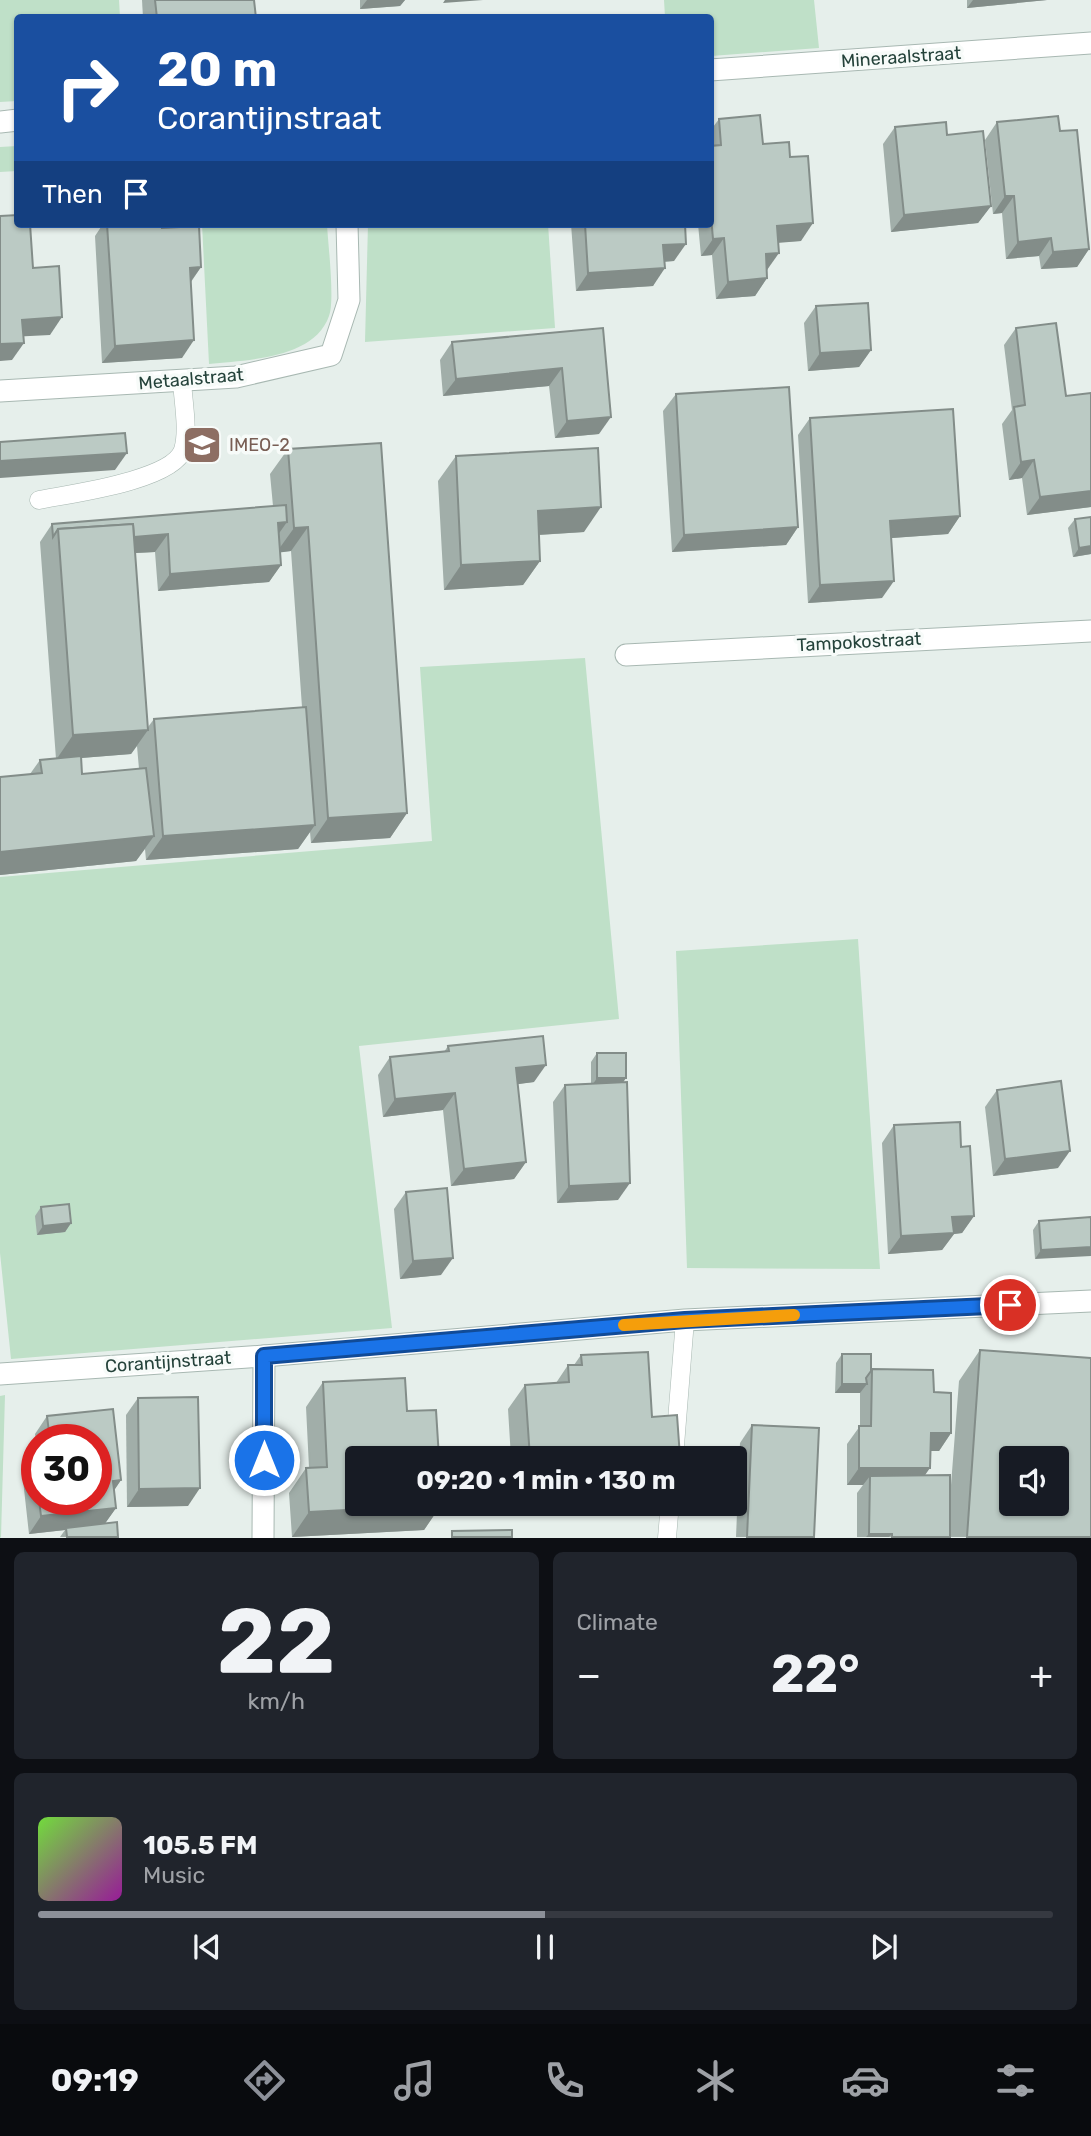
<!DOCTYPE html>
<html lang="en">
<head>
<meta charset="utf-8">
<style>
  body { margin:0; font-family:Rubik,sans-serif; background:#20242c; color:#f1f3f6; height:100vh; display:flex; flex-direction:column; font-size:26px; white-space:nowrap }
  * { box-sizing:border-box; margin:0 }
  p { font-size:23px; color:#9ea1a6 }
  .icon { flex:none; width:38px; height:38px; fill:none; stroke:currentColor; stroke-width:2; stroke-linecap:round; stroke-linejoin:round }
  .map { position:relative; height:1538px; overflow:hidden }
  .details { display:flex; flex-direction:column; gap:14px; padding:14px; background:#0d0f14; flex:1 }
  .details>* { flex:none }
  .banner { position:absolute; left:14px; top:14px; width:700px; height:214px; border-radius:7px; box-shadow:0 2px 5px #0004; background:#1a4fa0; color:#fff; overflow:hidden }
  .controls { position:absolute; left:999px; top:1446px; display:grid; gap:14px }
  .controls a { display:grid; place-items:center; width:70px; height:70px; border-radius:7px; background:#171b24; box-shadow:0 2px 5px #0004; font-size:35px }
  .speed { position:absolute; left:21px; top:1424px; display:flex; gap:14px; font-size:35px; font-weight:700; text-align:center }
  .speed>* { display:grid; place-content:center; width:91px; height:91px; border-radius:50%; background:#171b24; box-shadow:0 2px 5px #0004; line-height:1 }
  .speed .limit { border:10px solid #d22; background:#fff; color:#111 }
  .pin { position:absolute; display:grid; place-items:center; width:60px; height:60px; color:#fff; margin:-30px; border:4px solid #fff; border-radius:50%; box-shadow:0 2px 7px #0007 }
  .me { position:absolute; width:77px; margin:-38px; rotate:0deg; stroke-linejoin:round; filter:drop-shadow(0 0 5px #0008) }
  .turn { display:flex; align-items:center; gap:24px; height:147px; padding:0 28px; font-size:32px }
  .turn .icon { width:91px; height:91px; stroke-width:2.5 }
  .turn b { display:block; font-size:49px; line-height:60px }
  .then { display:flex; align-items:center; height:66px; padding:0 28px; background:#0003; gap:14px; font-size:26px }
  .big { font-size:52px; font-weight:700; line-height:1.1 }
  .details .tile { flex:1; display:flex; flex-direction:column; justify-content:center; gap:10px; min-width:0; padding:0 24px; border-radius:10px; background:#20242c }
  .details .dial { align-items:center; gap:0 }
  .dial b { font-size:91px; line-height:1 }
  .song { display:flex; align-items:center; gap:21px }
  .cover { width:84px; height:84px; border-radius:10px; background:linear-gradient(135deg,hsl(100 70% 55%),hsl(300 70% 35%)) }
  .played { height:7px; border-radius:4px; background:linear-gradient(90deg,#8c9099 50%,#363941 50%) }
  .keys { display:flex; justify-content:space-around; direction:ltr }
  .heat { display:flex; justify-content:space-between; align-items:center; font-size:38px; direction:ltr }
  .details .tiles { flex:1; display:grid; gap:14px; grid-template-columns:1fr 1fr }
  .tile:last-child { grid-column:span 2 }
  .trip { position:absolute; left:345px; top:1446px; width:402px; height:70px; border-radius:7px; background:#171b24; box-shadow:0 2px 5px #0004; font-weight:700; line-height:70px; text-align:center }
  .menu { display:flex; height:112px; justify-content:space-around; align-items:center; background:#090b0e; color:#9ea1a6 }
  .menu .icon { width:49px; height:49px }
  .menu .on { color:#8c9099 }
  .menu b { font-size:32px; color:#f1f3f6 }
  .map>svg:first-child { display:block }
  .green { fill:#bfe0c8 }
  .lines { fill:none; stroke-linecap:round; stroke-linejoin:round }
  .service-casing { stroke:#a8b8b2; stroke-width:19 }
  .minor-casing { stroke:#a8b8b2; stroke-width:23 }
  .tertiary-casing { stroke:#a8b8b2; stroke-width:23 }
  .service { stroke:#fff; stroke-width:18 }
  .minor { stroke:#fff; stroke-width:21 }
  .tertiary { stroke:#fff; stroke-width:21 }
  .wall { fill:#a1aea9; fill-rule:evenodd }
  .shaded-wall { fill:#838d89 }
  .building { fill:#bbcac4; stroke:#838d89; stroke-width:2; fill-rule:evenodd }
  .route-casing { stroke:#114b97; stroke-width:18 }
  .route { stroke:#1a73e8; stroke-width:12 }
  .slow { stroke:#f59e0b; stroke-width:12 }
  .labels { text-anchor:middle; stroke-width:7; stroke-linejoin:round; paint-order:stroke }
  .street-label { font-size:18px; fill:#24423a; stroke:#f7fbf9 }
  .education-label { font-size:18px; fill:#785e54; stroke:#f7fbf9; text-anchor:start }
</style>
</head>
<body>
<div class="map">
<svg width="1091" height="1538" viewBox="0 0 1091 1538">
  <rect width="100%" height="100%" fill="#e6efeb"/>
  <g class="green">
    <polygon points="0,0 119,0 120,17 18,18 17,101 0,102"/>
    <polygon points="664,0 814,0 819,48 711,56 710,18 665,17"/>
    <polygon points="17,146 17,171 0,172 0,147"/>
    <path d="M202,224H327C328,244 335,300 329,316C314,359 247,360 209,364Z"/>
    <polygon points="368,224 548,224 555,328 365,342"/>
    <polygon points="585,658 619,1019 359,1046 392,1328 11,1359 0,1253 0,877 432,841 420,667"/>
    <polygon points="858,939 880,1269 687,1268 676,951"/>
    <polygon points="5,1395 1,1537 0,1538 0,1396"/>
  </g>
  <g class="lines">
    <g class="service-casing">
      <g id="service">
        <path d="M39,500C68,494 172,481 183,450C189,430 183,401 182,381"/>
        <polyline points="674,1458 685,1320"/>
        <polyline points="667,1538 670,1503"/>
      </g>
    </g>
    <g class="minor-casing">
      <g id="minor">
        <polyline points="710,70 1091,43"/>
        <polyline points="0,122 18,120"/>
        <polyline points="0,391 236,377 331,355 349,300 347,224"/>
        <polyline points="626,655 1091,631"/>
        <polyline points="263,1538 264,1356"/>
      </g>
    </g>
    <g class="tertiary-casing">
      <polyline id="tertiary" points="0,1374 264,1356 685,1320 1091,1301"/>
    </g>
    <use href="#service" class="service"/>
    <use href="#minor" class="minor"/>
    <use href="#tertiary" class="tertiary"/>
  </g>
  <g class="wall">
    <polygon points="142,0 254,0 256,18 143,18"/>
    <polygon points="360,0 405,0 400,6 360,9"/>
    <polygon points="967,0 1047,0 967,8"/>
    <polygon points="719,119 763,144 801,241 779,242 767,270 767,278 755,296 716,299 712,255 701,256 698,224 710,224 710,131"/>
    <polygon points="997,122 1060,131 1089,249 1077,267 1041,269 1039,256 1006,259 1002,213 993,214 985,140"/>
    <polygon points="895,127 991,206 978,223 891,232 883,144"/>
    <polygon points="103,224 162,224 162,228 201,267 191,282 182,358 102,363 95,236"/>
    <polygon points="571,224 685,224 674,261 665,262 653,286 576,291"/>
    <polygon points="816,306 871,350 859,367 808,371 804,323"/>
    <polygon points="603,328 599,434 555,438 549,386 443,396 440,360 452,342"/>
    <polygon points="1016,328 1066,396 1091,507 1027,515 1022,478 1009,480 1002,424 1012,410 1004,345"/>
    <polygon points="676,394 798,527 786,545 672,552 663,411"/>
    <polygon points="810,418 960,516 948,534 891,538 882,598 808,603 798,435"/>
    <path d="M288,449L407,813L390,838L311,843L310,832L298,849L146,860L145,849L136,861L0,875V777L30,774L40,760L56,759L40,542L52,524L273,506L270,474ZM291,551L302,707L154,719L148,727L135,553L155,552L158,591L269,582L281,565L280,552ZM137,746L139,769L82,774L81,758L131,754Z"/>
    <polygon points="456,456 584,532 539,535 540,561 523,585 444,590 438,481"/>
    <polygon points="1075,519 1091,554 1073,557 1068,528"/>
    <polygon points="448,1046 534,1082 517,1084 526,1162 514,1179 451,1186 443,1110 383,1117 378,1075 390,1057 444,1052"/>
    <polygon points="597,1053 623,1082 618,1200 557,1203 553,1102 565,1085 591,1084 591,1062"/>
    <polygon points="997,1090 1058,1168 993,1176 985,1107"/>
    <polygon points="894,1125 961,1147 974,1216 962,1233 954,1234 942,1250 888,1254 882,1143"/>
    <polygon points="406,1192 441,1275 400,1279 394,1209"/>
    <polygon points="41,1207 71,1223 65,1232 37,1235 35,1216"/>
    <polygon points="1091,1217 1035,1259 1033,1230 1039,1221"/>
    <polygon points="980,1350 1091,1537 857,1537 857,1493 863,1485 847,1485 847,1444 860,1426 860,1393 835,1393 836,1363 842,1354 871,1371 934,1392 951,1433 939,1451 931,1451 925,1475 950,1498 959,1381"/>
    <polygon points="581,1355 652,1417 679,1458 511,1458 508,1409 525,1385 556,1383 568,1365 574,1365"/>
    <polygon points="323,1382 407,1411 441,1505 424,1530 292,1537 289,1493 306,1468 309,1468 306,1407"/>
    <polygon points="138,1398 188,1506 127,1507 126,1415"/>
    <polygon points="113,1409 121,1480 114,1490 116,1508 105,1523 117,1522 118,1537 60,1537 65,1530 29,1534 22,1471 34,1453 37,1453 37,1500 96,1500 96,1440 37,1440 37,1448 35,1434 47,1416"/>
    <polygon points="752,1425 814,1537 736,1537 740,1443"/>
  </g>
  <g class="shaded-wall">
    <polygon points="367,0 405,0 400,6 360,9"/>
    <polygon points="445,0 483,0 443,3"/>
    <polygon points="973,0 1047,0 967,8"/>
    <polygon points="1005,196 1014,196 1002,213 993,214"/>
    <polygon points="991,206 978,223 891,232 904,215"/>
    <polygon points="813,223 801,241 765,244 777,226"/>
    <polygon points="724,238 712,255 701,256 713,239"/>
    <polygon points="1051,238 1039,256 1006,259 1018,242"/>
    <polygon points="686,244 674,261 651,262 663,245"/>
    <polygon points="1089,249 1077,267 1041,269 1053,252"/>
    <polygon points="779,253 767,270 766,254"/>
    <polygon points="201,267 189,284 190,268"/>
    <polygon points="665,268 653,286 576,291 588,273"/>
    <polygon points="767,278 755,296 716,299 728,282"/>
    <polygon points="62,317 50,335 10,337 22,320"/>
    <polygon points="194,340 182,358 102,363 115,346"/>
    <polygon points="24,343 12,360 0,361 0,344"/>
    <polygon points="871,350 859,367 808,371 820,353"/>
    <polygon points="562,368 549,386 443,396 456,379"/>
    <polygon points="611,417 599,434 555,438 567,421"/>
    <polygon points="127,453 115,470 0,478 0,461"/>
    <polygon points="1034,460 1022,478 1009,480 1021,462"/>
    <polygon points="1091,491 1091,507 1027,515 1040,497"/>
    <polygon points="601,507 584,532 520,536 538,511"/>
    <polygon points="960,516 948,534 878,539 890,521"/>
    <polygon points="287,522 275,539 278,523"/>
    <polygon points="308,527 291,551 276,553 294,528"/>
    <polygon points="798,527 786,545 672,552 684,535"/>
    <polygon points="168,534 155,552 116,554 128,537"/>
    <polygon points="1091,546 1091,554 1073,557 1079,548"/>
    <polygon points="540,561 523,585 444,590 461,565"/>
    <polygon points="281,565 269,582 158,591 170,574"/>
    <polygon points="894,581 882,598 808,603 820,585"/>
    <polygon points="148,730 131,754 56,760 73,735"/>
    <polygon points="407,813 390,838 311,843 328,818"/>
    <polygon points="315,825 298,849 146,860 163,836"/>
    <polygon points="154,836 136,861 0,875 0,852"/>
    <polygon points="546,1065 534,1082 504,1086 516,1068"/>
    <polygon points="597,1078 626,1078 620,1087 591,1087"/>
    <polygon points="455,1093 443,1110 383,1117 395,1099"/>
    <polygon points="1070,1151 1058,1168 993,1176 1005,1159"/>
    <polygon points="526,1162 514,1179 451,1186 464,1169"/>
    <polygon points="630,1183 618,1200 557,1203 569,1186"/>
    <polygon points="974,1216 962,1233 954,1234 942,1250 888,1254 901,1236 952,1217"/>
    <polygon points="71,1223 65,1232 37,1235 43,1226"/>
    <polygon points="1091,1247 1091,1256 1035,1259 1041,1250"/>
    <polygon points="453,1258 441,1275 400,1279 413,1261"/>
    <polygon points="842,1384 867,1384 860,1393 835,1393"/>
    <polygon points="931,1433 951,1433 939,1451 919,1451"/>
    <polygon points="859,1468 930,1468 918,1485 870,1476 863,1485 847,1485"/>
    <polygon points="121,1480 109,1498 113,1481"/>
    <polygon points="200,1488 188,1506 127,1507 139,1489"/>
    <polygon points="441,1505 424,1530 292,1537 309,1512"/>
    <polygon points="116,1508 104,1525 66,1528 65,1530 29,1534 41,1516"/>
    <polygon points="869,1534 892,1534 889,1537 866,1537"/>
  </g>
  <g class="building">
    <polygon points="155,0 254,0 256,18 157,18"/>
    <polygon points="760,115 763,144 789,142 790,157 808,156 813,223 777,226 779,253 766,254 767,278 728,282 724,238 713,239 710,205 710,146 721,145 719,119"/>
    <polygon points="1058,116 1060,131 1077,130 1089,249 1053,252 1051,238 1018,242 1014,196 1005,196 997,122"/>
    <polygon points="946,122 947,135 983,131 991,206 904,215 895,127"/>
    <polygon points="18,215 18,224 30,224 33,268 59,266 62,317 22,320 24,343 0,344 0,216"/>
    <polygon points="107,224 162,224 162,228 199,226 201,267 190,268 194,340 115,346"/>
    <polygon points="585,224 685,224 686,244 663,245 665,268 588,273"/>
    <polygon points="868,303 871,350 820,353 816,306"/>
    <polygon points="1056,323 1066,396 1091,393 1091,491 1040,497 1034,460 1021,462 1014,407 1025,405 1016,328"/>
    <polygon points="603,328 611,417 567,421 562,368 456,379 452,342"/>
    <polygon points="789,387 798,527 684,535 676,394"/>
    <polygon points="953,409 960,516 890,521 894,581 820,585 810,418"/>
    <polygon points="125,433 127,453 0,461 0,442"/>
    <polygon points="381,443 407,813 328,818 308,527 294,528 288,449"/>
    <polygon points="598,448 601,507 538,511 540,561 461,565 456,456"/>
    <polygon points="286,505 287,522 278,523 281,565 170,574 168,534 134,537 133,524 58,529 53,537 52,524"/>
    <polygon points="1091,517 1091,546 1079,548 1075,519"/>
    <polygon points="133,524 148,730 73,735 58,529"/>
    <polygon points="306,707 315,825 163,836 154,719"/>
    <polygon points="81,756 82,774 146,768 154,836 0,852 0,777 42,773 40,760"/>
    <polygon points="543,1036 546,1065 516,1068 526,1162 464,1169 455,1093 395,1099 390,1057 449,1051 448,1046"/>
    <rect x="597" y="1053" width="29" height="25"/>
    <polygon points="1061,1081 1070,1151 1005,1159 997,1090"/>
    <polygon points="627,1082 630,1183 569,1186 565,1085"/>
    <polygon points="960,1122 961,1147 970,1146 974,1216 952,1217 954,1233 901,1236 894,1125"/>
    <polygon points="447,1188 453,1258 413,1261 406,1192"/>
    <polygon points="69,1204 71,1223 43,1226 41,1207"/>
    <polygon points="1091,1217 1091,1247 1041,1250 1039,1221"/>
    <path d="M980,1350L1091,1358V1537H967ZM1012,1458H1057V1503H1012Z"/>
    <polygon points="648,1352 652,1417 677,1415 680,1457 530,1458 525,1385 569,1382 568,1365 582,1365 581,1355"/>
    <polygon points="842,1354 871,1354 871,1371 866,1378 867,1384 842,1384"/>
    <polygon points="872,1369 933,1370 934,1392 951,1393 951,1433 931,1433 930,1468 859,1468 859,1426 871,1426"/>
    <polygon points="405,1378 407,1411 436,1410 439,1458 357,1458 357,1503 441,1503 441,1505 309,1512 306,1468 327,1467 323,1382"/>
    <polygon points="198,1397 200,1488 139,1489 138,1398"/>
    <polygon points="113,1409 121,1480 113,1481 116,1508 41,1516 39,1500 96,1500 96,1440 50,1440 47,1416"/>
    <polygon points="752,1425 819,1428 814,1537 747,1537"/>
    <polygon points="34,1453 37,1453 37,1479"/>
    <polygon points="950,1475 950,1537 892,1537 892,1534 869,1534 870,1476"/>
    <polygon points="117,1522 118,1537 67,1537 66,1528"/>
    <polygon points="512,1530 512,1537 452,1537 452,1531"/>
  </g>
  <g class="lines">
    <g class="route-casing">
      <polyline id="route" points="264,1460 264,1356 685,1320 1010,1305"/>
    </g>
    <use href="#route" class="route"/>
    <polyline class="slow" points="624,1325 794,1315"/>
  </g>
  <defs>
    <g id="school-square" transform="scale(2.0125)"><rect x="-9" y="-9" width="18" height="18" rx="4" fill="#8d6e63" stroke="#f7fbf9"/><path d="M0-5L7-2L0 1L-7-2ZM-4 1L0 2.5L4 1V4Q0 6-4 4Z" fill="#fff"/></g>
  </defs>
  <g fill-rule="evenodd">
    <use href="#school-square" x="202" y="445"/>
  </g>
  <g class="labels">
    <g class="street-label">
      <text transform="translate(901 57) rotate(-4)" y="6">Mineraalstraat</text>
      <text transform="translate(191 379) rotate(-5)" y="6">Metaalstraat</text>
      <text transform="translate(859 642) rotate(-3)" y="6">Tampokostraat</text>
      <text transform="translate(168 1362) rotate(-4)" y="6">Corantijnstraat</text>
    </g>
    <g class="education-label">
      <text x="229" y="451">IMEO-2</text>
    </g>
  </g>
</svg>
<div class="controls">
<a><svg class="icon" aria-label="sound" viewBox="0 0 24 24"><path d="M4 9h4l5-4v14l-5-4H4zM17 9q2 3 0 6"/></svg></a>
</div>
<div class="speed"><div class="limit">30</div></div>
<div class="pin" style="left:1010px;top:1305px;background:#d93025"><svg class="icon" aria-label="arrive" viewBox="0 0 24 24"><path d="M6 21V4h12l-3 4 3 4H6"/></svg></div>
<svg class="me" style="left:264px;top:1460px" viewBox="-20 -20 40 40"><circle r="17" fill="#1a73e8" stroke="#fff" stroke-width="3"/><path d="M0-11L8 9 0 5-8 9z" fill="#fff"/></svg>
<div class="trip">09:20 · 1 min · 130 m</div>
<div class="banner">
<div class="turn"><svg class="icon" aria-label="right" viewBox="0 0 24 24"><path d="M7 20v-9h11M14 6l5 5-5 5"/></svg><div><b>20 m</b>Corantijnstraat</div></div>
<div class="then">Then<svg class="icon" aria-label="arrive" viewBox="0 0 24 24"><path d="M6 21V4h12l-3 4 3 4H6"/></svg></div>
</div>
</div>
<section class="details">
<div class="tiles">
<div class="tile dial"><b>22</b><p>km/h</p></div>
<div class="tile"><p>Climate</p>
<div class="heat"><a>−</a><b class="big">22°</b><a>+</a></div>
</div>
<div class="tile">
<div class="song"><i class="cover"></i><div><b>105.5 FM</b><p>Music</p></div></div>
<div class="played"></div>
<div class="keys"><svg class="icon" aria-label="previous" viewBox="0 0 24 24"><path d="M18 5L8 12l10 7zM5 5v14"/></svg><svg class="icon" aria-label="pause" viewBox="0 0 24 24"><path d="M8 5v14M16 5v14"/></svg><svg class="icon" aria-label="next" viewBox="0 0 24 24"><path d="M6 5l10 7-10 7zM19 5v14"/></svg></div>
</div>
</div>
</section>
<nav class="menu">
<b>09:19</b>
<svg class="icon on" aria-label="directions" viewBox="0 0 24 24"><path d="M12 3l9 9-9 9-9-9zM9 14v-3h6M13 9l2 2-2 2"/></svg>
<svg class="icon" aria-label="music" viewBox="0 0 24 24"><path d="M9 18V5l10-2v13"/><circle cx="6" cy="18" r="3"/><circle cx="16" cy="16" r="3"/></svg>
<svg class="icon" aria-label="phone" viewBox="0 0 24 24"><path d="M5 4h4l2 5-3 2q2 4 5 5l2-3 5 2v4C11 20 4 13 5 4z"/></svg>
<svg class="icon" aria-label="climate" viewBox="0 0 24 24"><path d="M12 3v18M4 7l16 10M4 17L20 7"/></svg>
<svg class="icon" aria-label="car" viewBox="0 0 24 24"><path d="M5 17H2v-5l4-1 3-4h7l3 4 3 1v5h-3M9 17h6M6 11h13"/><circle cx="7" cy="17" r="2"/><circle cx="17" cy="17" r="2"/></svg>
<svg class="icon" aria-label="filters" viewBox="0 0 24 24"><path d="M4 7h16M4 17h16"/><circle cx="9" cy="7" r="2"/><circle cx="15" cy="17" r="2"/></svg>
</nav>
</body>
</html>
